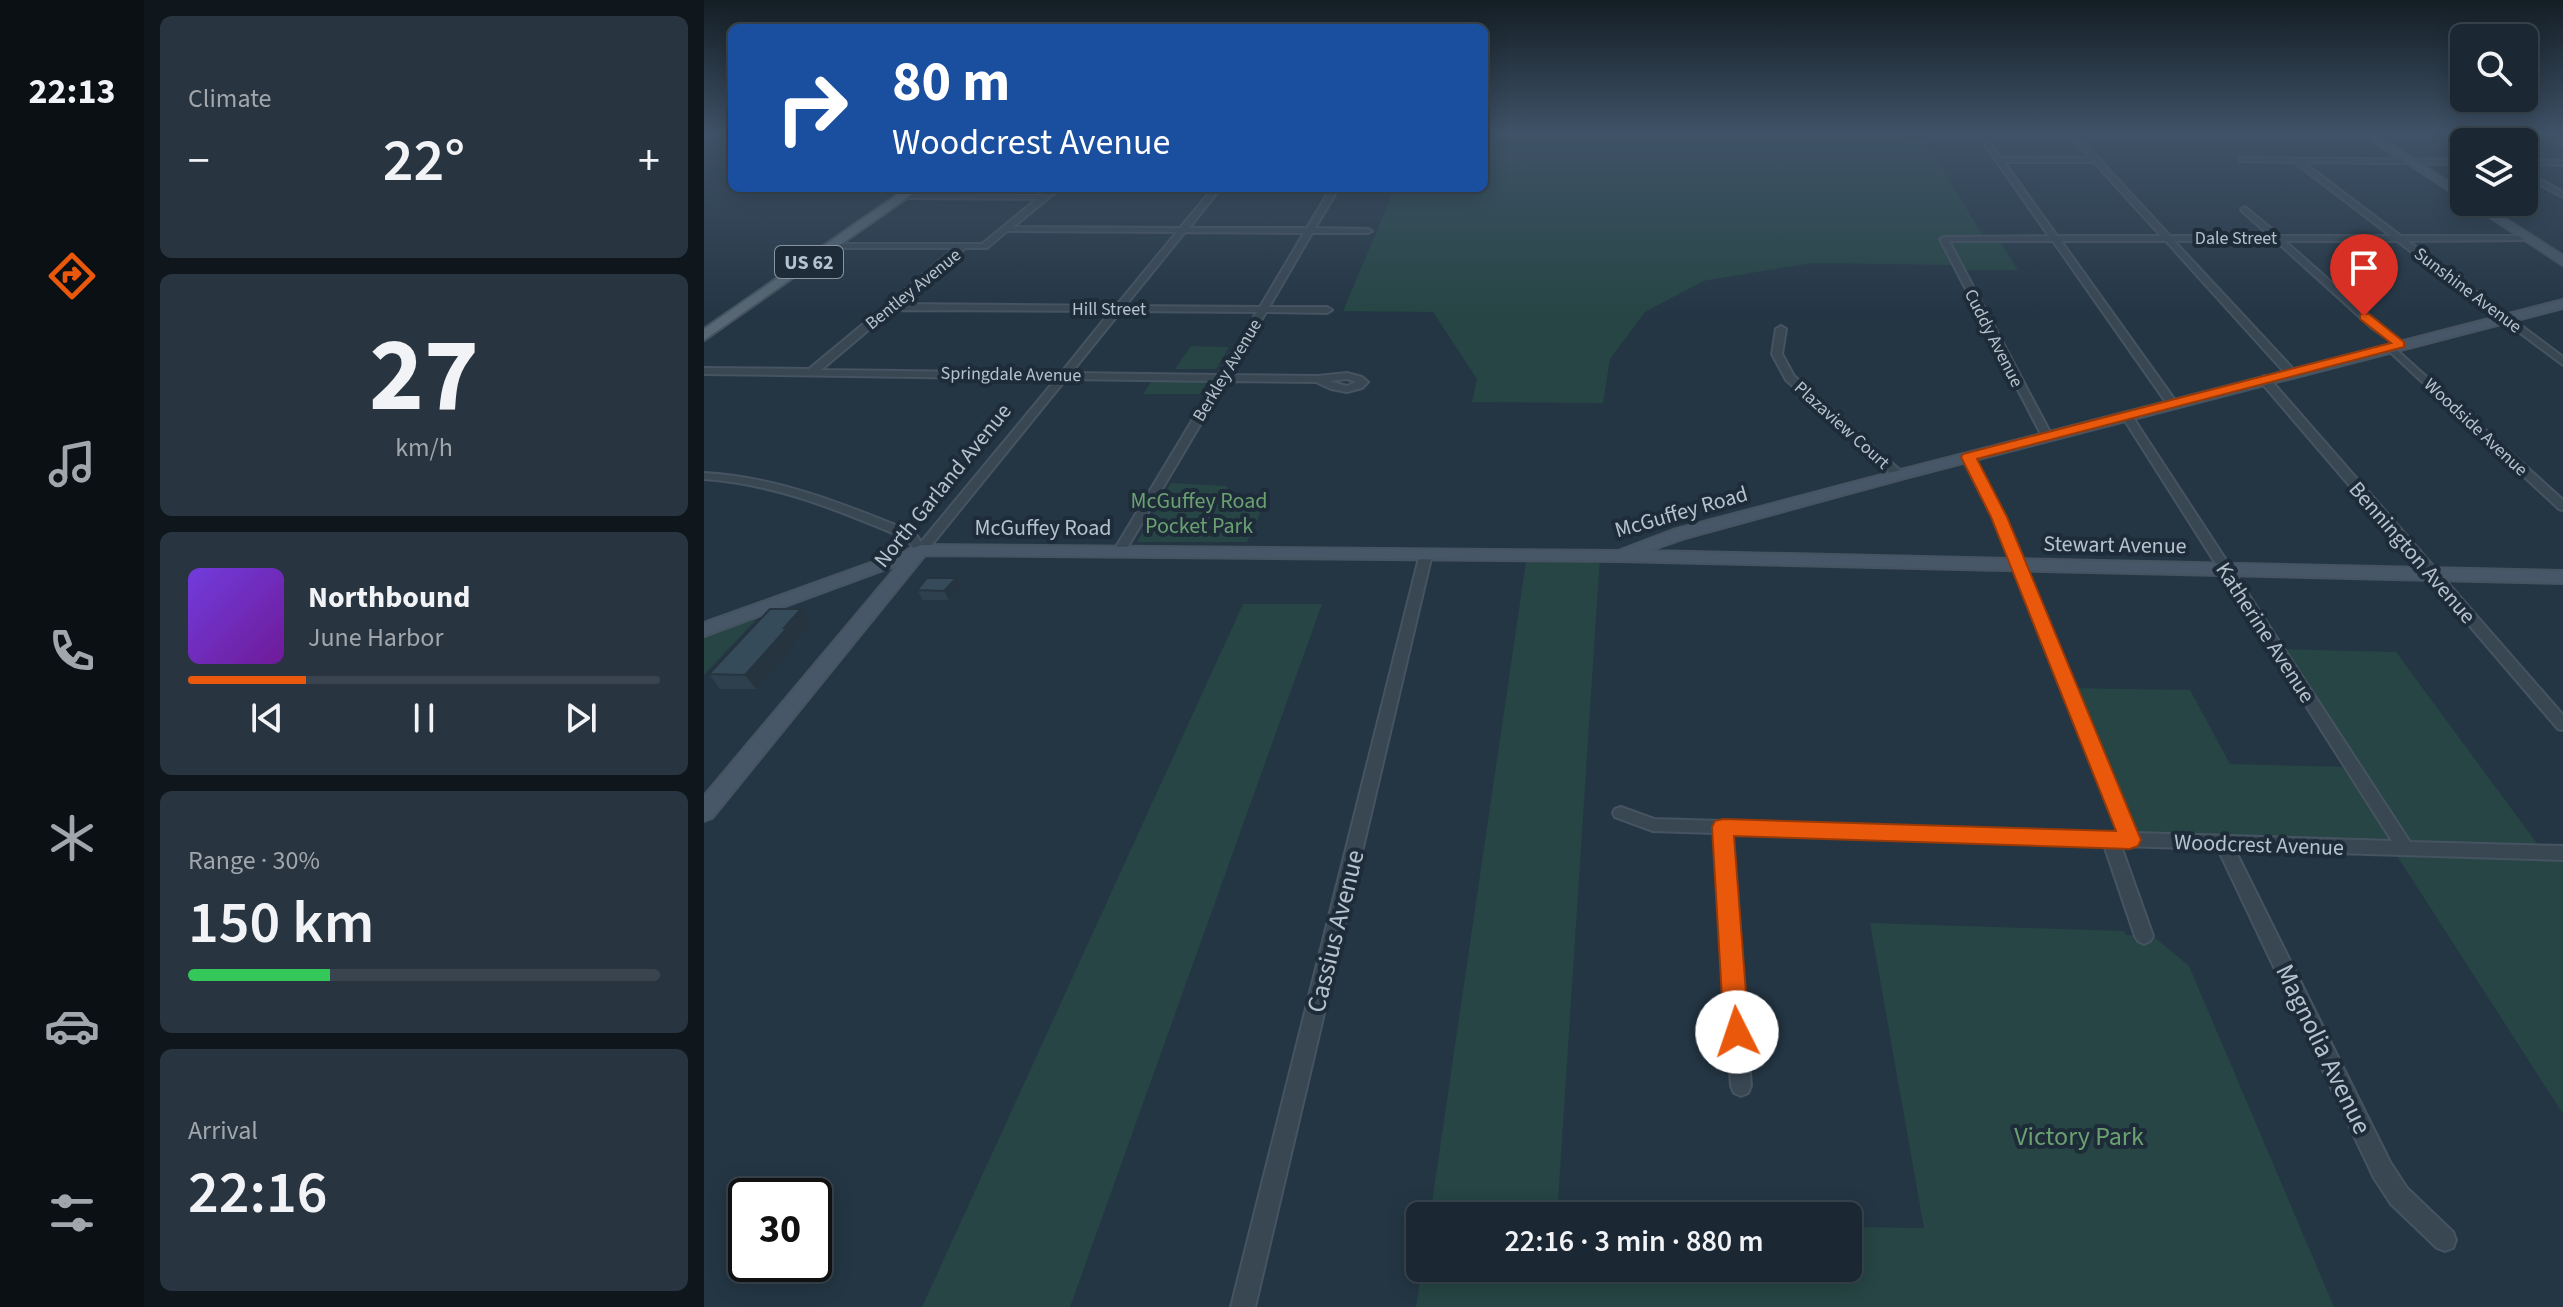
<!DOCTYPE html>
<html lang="en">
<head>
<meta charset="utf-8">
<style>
  body { margin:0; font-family:"Source Sans 3",sans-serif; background:#28343f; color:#f1f3f6; height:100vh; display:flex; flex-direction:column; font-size:30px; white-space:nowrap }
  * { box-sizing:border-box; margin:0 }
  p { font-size:26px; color:#a0a6ac }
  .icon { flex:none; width:44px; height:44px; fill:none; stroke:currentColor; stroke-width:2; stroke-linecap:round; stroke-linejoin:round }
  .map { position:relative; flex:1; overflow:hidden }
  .side { display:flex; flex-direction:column; gap:16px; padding:16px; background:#0f161c; width:560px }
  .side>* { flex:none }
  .top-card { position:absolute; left:24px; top:24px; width:760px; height:168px; border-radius:12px; box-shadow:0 4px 20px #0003,0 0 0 2px #39444e; background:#1a4fa0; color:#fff; overflow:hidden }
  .controls { position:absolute; left:1746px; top:24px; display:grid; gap:16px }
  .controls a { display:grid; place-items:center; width:88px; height:88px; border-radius:12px; background:#1b2833; box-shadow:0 4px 20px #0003,0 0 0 2px #39444e; font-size:40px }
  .speed { position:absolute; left:24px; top:1178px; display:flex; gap:16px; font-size:40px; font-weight:700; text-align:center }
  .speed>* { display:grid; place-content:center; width:104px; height:104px; border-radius:50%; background:#1b2833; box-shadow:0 4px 20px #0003,0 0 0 2px #39444e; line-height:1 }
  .speed .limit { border:4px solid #111; border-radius:12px; background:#fff; color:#111 }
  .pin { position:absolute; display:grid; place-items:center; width:68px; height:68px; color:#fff; margin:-82px -34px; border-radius:50% 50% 50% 0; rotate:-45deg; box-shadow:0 0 8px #0007 }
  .pin .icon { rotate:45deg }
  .me { position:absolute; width:88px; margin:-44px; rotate:356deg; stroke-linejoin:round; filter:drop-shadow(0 0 6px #0008) }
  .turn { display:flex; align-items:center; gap:28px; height:168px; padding:0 32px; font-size:36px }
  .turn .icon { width:104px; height:104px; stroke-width:2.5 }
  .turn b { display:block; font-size:56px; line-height:68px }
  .big { font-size:60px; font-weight:600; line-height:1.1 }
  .side .tile { flex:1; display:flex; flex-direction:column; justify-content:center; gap:12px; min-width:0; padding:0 28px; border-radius:12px; background:#28343f }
  .side .dial { align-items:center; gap:0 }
  .dial b { font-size:104px; line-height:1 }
  .song { display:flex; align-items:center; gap:24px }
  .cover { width:96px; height:96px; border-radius:12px; background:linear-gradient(135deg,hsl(260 70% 55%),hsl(280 70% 35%)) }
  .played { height:8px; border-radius:4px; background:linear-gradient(90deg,#ea580c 25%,#39444e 25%) }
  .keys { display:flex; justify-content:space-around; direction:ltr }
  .heat { display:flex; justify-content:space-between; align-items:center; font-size:44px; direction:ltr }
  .charge { height:12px; border-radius:6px; background:linear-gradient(90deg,#34c759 30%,#39444e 0) }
  .trip { position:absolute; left:702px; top:1202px; width:456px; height:80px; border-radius:12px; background:#1b2833; box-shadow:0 4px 20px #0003,0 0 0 2px #39444e; font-weight:600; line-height:80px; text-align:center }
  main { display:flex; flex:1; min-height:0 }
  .dock { display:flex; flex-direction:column; width:144px; justify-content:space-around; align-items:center; background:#0b1014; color:#a0a6ac }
  .dock .icon { width:56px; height:56px }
  .dock .current { color:#ea580c }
  .dock b { font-size:36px; color:#f1f3f6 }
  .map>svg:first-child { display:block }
  .green { fill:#264544 }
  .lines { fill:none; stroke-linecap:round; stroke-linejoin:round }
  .street-casing { stroke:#465360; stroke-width:4 }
  .secondary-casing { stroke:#465360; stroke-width:4 }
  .primary-casing { stroke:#465360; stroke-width:4 }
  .street { fill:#394753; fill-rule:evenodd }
  .secondary { fill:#475767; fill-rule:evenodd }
  .primary { fill:#576773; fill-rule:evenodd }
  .rail { stroke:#5b6c7a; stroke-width:3; stroke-dasharray:4 4; stroke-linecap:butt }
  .wall { fill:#2e404d }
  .shaded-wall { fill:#26343f }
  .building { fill:#364b5a; stroke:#26343f; stroke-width:2 }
  .route { fill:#ea580c; stroke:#983908; stroke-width:2 }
  .labels { text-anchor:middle; stroke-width:8; stroke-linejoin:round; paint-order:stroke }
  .far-street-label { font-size:18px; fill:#b6c2cd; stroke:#1e2c39 }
  .shield { fill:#1e2c39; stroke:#8895a1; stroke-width:2 }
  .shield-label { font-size:20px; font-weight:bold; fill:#b6c2cd }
  .street-label { font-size:22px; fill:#b6c2cd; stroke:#1e2c39 }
  .park-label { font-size:22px; fill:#6ba071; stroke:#1e2c39 }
  .near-street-label { font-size:26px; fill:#b6c2cd; stroke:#1e2c39 }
  .near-park-label { font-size:26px; fill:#6ba071; stroke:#1e2c39 }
</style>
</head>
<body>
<main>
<nav class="dock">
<b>22:13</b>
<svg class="icon current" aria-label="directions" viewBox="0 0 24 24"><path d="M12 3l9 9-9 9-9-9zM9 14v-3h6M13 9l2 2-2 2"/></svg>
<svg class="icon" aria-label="music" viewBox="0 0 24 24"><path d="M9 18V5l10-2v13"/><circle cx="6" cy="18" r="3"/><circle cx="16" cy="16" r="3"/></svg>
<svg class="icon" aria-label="phone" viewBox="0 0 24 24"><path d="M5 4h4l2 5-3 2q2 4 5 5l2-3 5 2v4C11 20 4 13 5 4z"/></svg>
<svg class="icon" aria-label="climate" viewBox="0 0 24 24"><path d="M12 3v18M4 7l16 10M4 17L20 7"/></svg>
<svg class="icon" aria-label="car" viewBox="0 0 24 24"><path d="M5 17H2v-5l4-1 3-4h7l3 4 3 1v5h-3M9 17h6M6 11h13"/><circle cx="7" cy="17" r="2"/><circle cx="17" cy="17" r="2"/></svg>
<svg class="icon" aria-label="filters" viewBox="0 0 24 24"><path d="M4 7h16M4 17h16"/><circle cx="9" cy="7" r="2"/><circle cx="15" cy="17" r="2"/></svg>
</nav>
<section class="side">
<div class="tile"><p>Climate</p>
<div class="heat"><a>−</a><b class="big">22°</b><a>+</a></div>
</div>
<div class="tile dial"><b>27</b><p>km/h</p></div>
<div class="tile">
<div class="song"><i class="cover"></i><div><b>Northbound</b><p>June Harbor</p></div></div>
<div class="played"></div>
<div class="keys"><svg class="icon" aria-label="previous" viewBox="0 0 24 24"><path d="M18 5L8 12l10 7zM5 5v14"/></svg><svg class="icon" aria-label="pause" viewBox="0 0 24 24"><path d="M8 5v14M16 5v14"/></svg><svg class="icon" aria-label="next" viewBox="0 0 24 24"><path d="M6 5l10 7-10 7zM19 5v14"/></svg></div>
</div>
<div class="tile"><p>Range · 30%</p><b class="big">150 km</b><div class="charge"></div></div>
<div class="tile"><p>Arrival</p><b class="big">22:16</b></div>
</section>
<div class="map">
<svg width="1859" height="1307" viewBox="0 0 1859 1307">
  <rect width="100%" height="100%" fill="#243644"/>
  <g class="green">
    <polygon points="780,133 1119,133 1122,138 1220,139 1280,237 1294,238 1314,270 1255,270 1253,265 1108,263 999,281 941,312 906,359 899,403 768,402 773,379 729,312 639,311 691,188 780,188"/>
    <polygon points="487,346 525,347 512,369 471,369"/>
    <polygon points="448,381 504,381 496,394 439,394"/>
    <polygon points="467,483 522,486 532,499 554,505 556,513 543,542 433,542"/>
    <polygon points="823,555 896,556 853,1216 726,1216"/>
    <polygon points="539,604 618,604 366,1307 218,1307"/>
    <polygon points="64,607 0,675 0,630"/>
    <polygon points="1572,649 1692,652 1840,853 1859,853 1859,1114 1688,848 1426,840 1363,688 1486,690 1526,764 1647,767"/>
    <polygon points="1166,923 1420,931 1422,935 1449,936 1485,966 1630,1307 712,1307 718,1268 1144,1268 1144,1227 1220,1228"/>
  </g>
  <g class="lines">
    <g class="street-casing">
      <g id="street">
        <path d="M1364,133H1371L1466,236H1566L1538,211L1537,209L1541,207L1576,236H1687L1590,162L1537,161L1535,158L1760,160V164L1599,162L1697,236H1827V240H1824L1704,241L1859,357V365L1693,241H1581L1673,323L1699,342V346L1696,347L1667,327L1572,241H1470L1590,370L1591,372L1586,375L1582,374L1462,241H1357L1473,403L1468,406L1464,405L1349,241H1245L1348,436L1347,438H1339L1236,239L1240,237L1345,236L1274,135L1279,134L1297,158H1386ZM1300,162H1390L1457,236H1353Z"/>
        <polygon points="1748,133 1756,133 1770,142 1762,142"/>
        <polygon points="1838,133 1846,133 1859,140 1859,145"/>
        <polygon points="1820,160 1859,161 1859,165 1820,164"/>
        <polygon points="1820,171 1859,192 1859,197 1820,176"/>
        <path d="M517,188L485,228H603L627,188H635L611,228L664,229L668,231L664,233H608L565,307H623L628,310L623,313L562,312L525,375L614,376L643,373L658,377L664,382L658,388L643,392L627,389L612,382L522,381L419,555L415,556L409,552L512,381L362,379L221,553H213L203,539C136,511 73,484 0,479V473C75,477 142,505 211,533L217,542L352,379L0,374V368L105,369L251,248H129L125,246L126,244H278L333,199L200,198H197V194L339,195L347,188ZM353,191L506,192L476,228L309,227ZM303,231H304L473,232L412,306L195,304L261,248H283ZM481,232L600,233L556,307L421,306ZM188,310L407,311L357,373L117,370ZM417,311L553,312L515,375L367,373ZM643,379L652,382L643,386L625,381Z"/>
        <polygon points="1077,326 1082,329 1078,354 1090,376 1199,473 1199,477 1191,477 1082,380 1068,354 1072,329"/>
        <polygon points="1686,344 1859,500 1859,510 1855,509 1683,349 1681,347"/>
        <polygon points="1560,376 1564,377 1859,715 1859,730 1854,729 1556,381 1555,379"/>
        <polygon points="1423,413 1428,416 1706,842 1859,846 1859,860 1531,850 1686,1162 1703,1188 1749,1232 1752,1240 1749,1248 1741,1251 1733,1248 1687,1204 1670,1178 1514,849 1417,846 1449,936 1446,941 1440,944 1434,941 1431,936 1400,845 1028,834 1047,1086 1044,1093 1037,1096 1030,1093 1027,1086 1011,833 949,831 911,817 909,813 911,809 917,807 950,819 1415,833 1289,517 1258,457 1264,454 1270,457 1301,517 1432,833 1688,841 1418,416"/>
        <polygon points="722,550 728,554 551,1307 527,1307 716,554"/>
      </g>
    </g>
    <g class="secondary-casing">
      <g id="secondary">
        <polygon points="1657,133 1668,133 1760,192 1760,200"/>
        <polygon points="1763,202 1775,202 1859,256 1859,265"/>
        <polygon points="1859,300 1859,308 1201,478 981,538 943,551 1859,571 1859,583 914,561 221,555 8,818 0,821 0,796 195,564 0,636 0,623 217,545 914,551 969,530 1189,472"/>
      </g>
    </g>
    <g class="primary-casing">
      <polygon id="primary" points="203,188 217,188 0,340 0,329"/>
    </g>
    <use href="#street" class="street"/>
    <use href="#secondary" class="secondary"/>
    <use href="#primary" class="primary"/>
    <polyline class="rail" points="0,140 13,133"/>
  </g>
  <g class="wall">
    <polygon points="257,588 245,600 219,600 213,590"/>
    <polygon points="107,623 92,640 93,642 52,689 16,689 5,674"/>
  </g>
  <g class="shaded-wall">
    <polygon points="252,578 257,588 245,600 240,591"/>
    <polygon points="97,609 107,623 92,640 93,642 52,689 41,675"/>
  </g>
  <g class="building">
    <polygon points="223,578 252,578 240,591 213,590"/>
    <polygon points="66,609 97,609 80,628 83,628 41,675 5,674"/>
  </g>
  <linearGradient id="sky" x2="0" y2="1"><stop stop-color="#141e25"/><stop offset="0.42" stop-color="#3f5267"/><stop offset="1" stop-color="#3f5267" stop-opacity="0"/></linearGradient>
  <rect width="1859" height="316" fill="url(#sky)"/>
  <polygon class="route" points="1656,314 1665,314 1700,342 1700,347 1273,459 1303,517 1437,840 1434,846 1426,849 1030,836 1045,1032 1042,1040 1033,1043 1024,1040 1020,1032 1008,827 1011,821 1019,819 1412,831 1287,517 1257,457 1259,454 1687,343 1656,319"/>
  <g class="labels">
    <g class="far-street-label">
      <text x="1532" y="244">Dale Street</text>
      <text transform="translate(209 289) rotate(-39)" y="6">Bentley Avenue</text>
      <text transform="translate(1764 290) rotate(37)" y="6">Sunshine Avenue</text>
      <text x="405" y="315">Hill Street</text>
      <text transform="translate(1290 338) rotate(63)" y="6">Cuddy Avenue</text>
      <text transform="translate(523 370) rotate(-59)" y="6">Berkley Avenue</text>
      <text transform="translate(307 374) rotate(1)" y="6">Springdale Avenue</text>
      <text transform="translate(1138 425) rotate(42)" y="6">Plazaview Court</text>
      <text transform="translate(1772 427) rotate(43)" y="6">Woodside Avenue</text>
    </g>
    <rect class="shield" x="71" y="246" width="68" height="32" rx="6"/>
    <g class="shield-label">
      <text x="105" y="269">US 62</text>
    </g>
    <g class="street-label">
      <text transform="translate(238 485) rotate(-51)" y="8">North Garland Avenue</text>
      <text transform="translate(977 511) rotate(-16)" y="8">McGuffey Road</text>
      <text x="339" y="535">McGuffey Road</text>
      <text transform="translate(1411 544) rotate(1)" y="8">Stewart Avenue</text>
      <text transform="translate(1709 552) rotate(49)" y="8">Bennington Avenue</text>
      <text transform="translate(1562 632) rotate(57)" y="8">Katherine Avenue</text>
      <text transform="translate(1555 844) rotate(2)" y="8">Woodcrest Avenue</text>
    </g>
    <g class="park-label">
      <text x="495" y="508">McGuffey Road<tspan x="495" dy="25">Pocket Park</tspan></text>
    </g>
    <g class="near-street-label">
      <text transform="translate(631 931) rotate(-76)" y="9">Cassius Avenue</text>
      <text transform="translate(1620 1049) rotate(64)" y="9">Magnolia Avenue</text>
    </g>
    <g class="near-park-label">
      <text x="1375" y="1145">Victory Park</text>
    </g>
  </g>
</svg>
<div class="controls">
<a><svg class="icon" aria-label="search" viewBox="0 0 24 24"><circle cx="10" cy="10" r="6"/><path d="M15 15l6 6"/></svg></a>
<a><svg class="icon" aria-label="layers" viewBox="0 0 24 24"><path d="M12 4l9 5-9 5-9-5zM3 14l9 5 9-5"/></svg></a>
</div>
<div class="speed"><div class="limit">30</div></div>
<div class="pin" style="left:1660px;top:316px;background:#d93025"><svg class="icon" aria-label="arrive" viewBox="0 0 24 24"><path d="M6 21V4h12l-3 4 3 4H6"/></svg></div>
<svg class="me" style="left:1033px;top:1032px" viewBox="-20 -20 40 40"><circle r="19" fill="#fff"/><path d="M0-13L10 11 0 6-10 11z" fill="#ea580c"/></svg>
<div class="trip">22:16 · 3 min · 880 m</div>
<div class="top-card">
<div class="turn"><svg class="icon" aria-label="right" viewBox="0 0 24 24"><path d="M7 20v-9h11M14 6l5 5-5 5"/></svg><div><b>80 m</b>Woodcrest Avenue</div></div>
</div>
</div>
</main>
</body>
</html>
